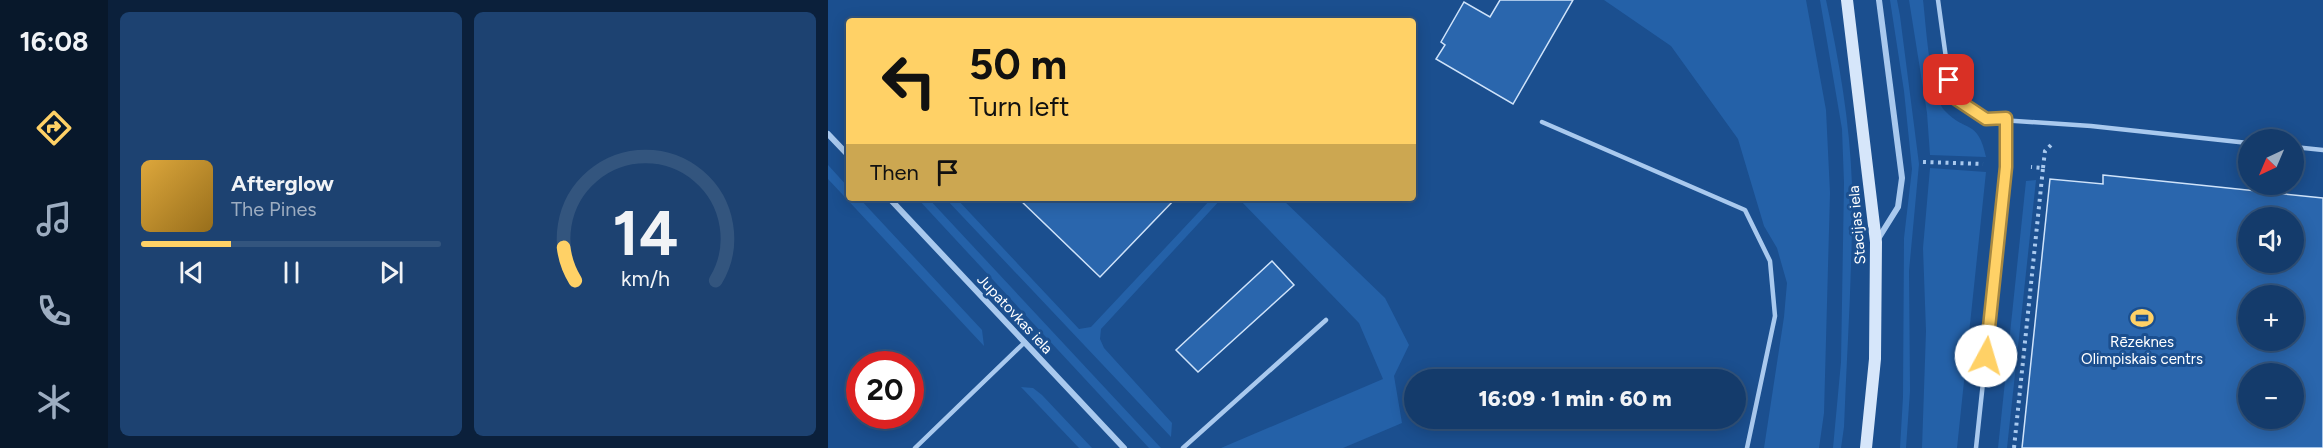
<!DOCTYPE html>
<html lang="en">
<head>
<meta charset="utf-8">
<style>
  body { margin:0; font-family:Figtree,sans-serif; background:#1d4271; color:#f1f3f6; height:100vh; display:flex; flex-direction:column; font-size:22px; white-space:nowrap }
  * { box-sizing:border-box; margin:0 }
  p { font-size:20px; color:#9dadc1 }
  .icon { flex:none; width:33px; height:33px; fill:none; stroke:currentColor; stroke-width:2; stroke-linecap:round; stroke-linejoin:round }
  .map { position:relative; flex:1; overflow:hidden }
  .sheet { display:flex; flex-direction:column; gap:12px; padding:12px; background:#0b203b; width:720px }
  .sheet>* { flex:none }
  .top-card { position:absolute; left:18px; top:18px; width:570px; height:183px; border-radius:6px; box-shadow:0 3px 15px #0003,0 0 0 2px #33557e; background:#ffd166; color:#111; overflow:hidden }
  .needle { width:39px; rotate:224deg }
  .tools { position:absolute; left:1410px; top:129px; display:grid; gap:12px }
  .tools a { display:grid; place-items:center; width:66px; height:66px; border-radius:50%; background:#143b6b; box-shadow:0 3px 15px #0003,0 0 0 2px #33557e; font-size:30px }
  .speed { position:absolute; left:18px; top:351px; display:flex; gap:12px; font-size:30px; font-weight:700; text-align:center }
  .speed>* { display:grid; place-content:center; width:78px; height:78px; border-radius:50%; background:#143b6b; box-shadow:0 3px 15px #0003,0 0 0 2px #33557e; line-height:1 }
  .speed .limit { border:9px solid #d22; background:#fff; color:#111 }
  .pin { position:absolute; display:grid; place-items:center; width:51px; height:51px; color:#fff; margin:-26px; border-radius:12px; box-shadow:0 3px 9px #0006 }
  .me { position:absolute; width:66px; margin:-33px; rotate:6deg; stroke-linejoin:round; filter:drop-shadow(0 0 4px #0008) }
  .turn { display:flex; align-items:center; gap:21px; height:126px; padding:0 24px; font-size:27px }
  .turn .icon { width:78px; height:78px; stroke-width:2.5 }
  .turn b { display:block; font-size:42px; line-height:51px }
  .then { display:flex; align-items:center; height:57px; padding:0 24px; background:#0003; gap:12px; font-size:22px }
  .sheet .widget { flex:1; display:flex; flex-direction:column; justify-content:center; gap:9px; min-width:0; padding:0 21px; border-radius:9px; background:#1d4271 }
  .sheet .dial { align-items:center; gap:0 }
  .dial svg { height:156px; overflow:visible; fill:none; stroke:#33557e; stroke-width:7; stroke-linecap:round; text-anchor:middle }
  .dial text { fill:#f1f3f6; stroke:none }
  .song { display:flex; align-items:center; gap:18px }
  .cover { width:72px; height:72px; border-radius:9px; background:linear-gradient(135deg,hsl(40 70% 55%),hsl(40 70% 35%)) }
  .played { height:6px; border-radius:3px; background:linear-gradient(90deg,#ffd166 30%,#33557e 30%) }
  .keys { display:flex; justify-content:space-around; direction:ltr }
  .sheet .tiles { flex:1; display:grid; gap:12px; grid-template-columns:repeat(2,1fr) }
  .trip { position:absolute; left:576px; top:369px; width:342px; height:60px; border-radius:30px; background:#143b6b; box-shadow:0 3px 15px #0003,0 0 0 2px #33557e; font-weight:800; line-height:60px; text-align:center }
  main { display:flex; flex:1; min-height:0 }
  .dock { display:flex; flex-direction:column; width:108px; justify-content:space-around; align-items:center; background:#08182b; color:#9dadc1 }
  .dock .icon { width:42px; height:42px }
  .dock .current { color:#ffd166 }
  .dock b { font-size:27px; color:#f1f3f6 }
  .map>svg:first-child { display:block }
  .green { fill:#2461a8 }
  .building { fill:#2a66ad; stroke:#cfe3fa; stroke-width:1.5; fill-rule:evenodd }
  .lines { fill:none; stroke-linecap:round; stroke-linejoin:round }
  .path { stroke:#a9c9ee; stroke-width:4; stroke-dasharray:3 4.5; stroke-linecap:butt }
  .lane { stroke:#a9c9ee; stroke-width:4.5 }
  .street { stroke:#a9c9ee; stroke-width:6 }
  .secondary { stroke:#d6e6fa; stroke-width:12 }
  .route-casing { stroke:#a68842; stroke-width:15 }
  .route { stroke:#ffd166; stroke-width:10 }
  .labels { text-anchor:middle; stroke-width:6; stroke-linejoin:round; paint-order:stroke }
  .street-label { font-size:15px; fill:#fff; stroke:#1b4f8f }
  .poi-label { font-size:15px; fill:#fff; stroke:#1b4f8f }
</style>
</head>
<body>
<main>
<nav class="dock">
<b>16:08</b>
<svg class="icon current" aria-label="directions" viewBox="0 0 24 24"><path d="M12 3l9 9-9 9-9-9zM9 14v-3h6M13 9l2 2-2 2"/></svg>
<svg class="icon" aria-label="music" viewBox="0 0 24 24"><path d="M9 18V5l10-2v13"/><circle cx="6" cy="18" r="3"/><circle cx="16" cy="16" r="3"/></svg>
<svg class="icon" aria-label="phone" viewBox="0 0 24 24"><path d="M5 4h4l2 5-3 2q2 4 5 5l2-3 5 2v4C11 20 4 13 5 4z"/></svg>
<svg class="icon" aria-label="climate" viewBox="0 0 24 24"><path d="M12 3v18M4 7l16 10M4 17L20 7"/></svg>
</nav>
<section class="sheet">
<div class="tiles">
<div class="widget">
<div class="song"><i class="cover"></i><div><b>Afterglow</b><p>The Pines</p></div></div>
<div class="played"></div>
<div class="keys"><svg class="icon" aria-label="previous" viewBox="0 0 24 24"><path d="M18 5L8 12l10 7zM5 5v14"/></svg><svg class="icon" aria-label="pause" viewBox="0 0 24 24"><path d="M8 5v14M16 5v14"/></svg><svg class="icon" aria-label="next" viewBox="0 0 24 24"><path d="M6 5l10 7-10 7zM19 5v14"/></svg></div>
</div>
<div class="widget dial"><svg viewBox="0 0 100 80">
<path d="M14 69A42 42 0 1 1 86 69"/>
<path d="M14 69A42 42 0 0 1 8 52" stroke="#ffd166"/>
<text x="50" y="56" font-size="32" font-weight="700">14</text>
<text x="50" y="72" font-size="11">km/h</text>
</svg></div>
</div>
</section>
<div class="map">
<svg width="1495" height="448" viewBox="0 0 1495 448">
  <rect width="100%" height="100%" fill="#1b4f8f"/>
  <g class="green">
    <polygon points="776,0 978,0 998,110 1002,193 996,413 991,448 936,448 956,317 959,283 949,248 936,226 910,139 843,46"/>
    <path d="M992,0H998C1011,60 1022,123 1024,185C1025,266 1019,347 1016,427L1013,448H1005L1013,362L1016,183L1014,129Z"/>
    <polygon points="1062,0 1069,0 1072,16 1091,164 1081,271 1082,391 1078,448 1072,448 1075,397 1076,238 1084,169 1076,91"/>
    <path d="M1081,0H1095C1098,24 1102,95 1117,111C1138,133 1150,119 1158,157L1102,155L1099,113Z"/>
    <polygon points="0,165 21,188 21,198 31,198 154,330 156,346 0,179"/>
    <polygon points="1102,168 1158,172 1129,448 1094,448 1098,331 1095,248"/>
    <polygon points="1208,180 1179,448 1170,448 1198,181"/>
    <polygon points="89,198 100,198 333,448 321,448"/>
    <polygon points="117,198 128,198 251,329 263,327 384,198 394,198 273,329 272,339 276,348 344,423 343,437"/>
    <polygon points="410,198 453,198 557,298 581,345 566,376 574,423 515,448 393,448 555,379 531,323"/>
    <polygon points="193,387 205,388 214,395 264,448 251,448"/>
  </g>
  <g class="building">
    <polygon points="672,0 745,0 685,104 608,59 617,45 613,42 636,2 662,17"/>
    <path d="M1275,175L1495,198V448H1194L1222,179L1275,184ZM1420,218H1466V262H1420ZM1420,296H1466V340H1420ZM1420,374H1466V418H1420Z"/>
    <polygon points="190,198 348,198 272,277"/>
    <polygon points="444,261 466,285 370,372 348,350"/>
  </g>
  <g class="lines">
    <g class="path">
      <polyline points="1095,162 1155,164"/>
      <polyline points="1215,168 1217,151 1223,145"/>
      <polyline points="1186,448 1215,168 1203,167"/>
    </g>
    <g class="lane">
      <polyline points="1110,0 1121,80 1128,99 1158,119 1263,126 1420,143"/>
      <polyline points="714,122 917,210 942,261 947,316 919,448"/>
      <polyline points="1466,147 1495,150"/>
      <polyline points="87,448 197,342"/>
      <polyline points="355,448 498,320"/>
      <polyline points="1148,448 1178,167 1178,119"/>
    </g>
    <g class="street">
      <polyline points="0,134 21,156"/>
      <polyline points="61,198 296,448"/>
      <polyline points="1050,239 1070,207 1074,178 1051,0"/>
    </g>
    <polyline class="secondary" points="1019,0 1048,242 1047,359 1038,448"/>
  </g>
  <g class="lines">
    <g class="route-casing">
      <polyline id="route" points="1121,80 1128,99 1158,119 1178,118 1178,167 1158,356"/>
    </g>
    <use href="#route" class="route"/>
  </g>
  <defs>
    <g id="stadium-bare" transform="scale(1.8)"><path d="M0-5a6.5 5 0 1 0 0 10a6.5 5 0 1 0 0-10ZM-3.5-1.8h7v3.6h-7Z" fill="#ffd166" stroke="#1b4f8f" stroke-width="2.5" paint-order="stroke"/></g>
  </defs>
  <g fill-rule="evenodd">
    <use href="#stadium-bare" x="1314" y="318"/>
  </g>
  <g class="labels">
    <g class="street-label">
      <text transform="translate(1029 225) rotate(-95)" y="5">Stacijas iela</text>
      <text transform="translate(187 314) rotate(47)" y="5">Jupatovkas iela</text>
    </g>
    <g class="poi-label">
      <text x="1314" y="347">Rēzeknes<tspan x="1314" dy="17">Olimpiskais centrs</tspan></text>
    </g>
  </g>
</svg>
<div class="tools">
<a><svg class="needle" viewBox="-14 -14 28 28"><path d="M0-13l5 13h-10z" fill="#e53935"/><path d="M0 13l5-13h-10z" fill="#9dadc1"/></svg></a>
<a><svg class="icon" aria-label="sound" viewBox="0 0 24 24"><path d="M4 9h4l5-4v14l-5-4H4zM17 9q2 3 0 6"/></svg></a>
<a>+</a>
<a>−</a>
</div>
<div class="speed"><div class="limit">20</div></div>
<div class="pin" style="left:1121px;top:80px;background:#d93025"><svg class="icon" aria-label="arrive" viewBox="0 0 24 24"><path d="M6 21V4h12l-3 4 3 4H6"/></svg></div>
<svg class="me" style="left:1158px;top:356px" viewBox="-20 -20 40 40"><circle r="19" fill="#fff"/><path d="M0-13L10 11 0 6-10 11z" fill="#ffd166"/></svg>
<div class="trip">16:09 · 1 min · 60 m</div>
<div class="top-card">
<div class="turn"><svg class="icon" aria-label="left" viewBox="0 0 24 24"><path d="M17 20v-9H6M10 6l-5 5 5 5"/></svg><div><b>50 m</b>Turn left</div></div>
<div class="then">Then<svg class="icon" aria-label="arrive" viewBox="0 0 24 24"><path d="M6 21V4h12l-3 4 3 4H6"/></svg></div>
</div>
</div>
</main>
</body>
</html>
